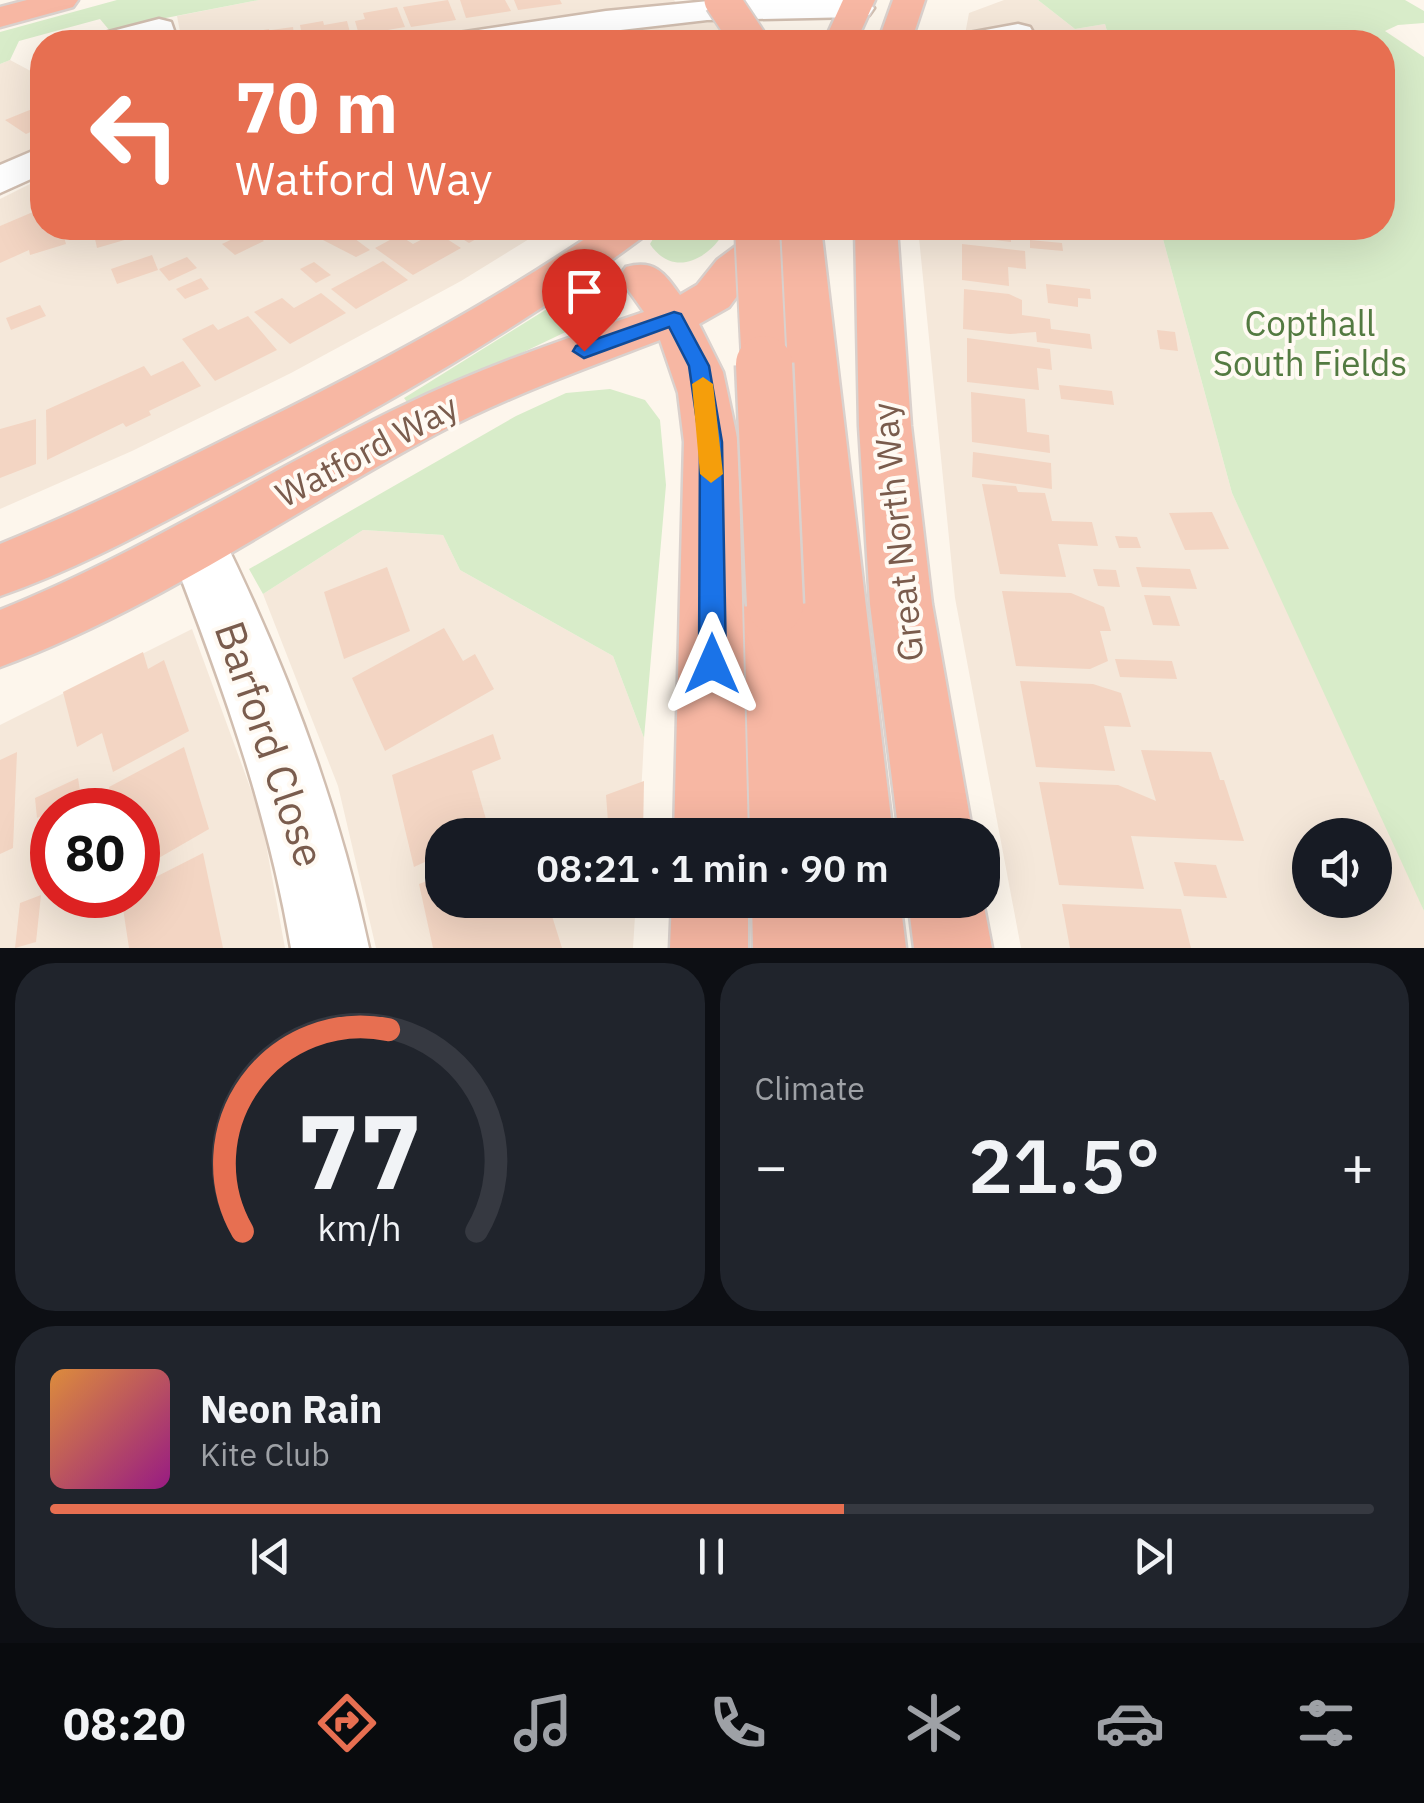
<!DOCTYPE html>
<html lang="en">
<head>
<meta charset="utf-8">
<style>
  body { margin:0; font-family:"IBM Plex Sans",sans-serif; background:#20242c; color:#f1f3f6; height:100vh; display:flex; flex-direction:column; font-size:38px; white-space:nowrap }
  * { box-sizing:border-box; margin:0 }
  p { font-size:32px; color:#9ea1a6 }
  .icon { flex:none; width:55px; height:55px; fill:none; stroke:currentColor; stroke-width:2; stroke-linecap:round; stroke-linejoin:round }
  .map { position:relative; height:948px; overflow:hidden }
  .sheet { display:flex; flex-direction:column; gap:15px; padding:15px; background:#0d0f14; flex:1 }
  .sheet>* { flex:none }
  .hud { position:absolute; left:30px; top:30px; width:1365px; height:210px; border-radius:40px; box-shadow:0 10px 40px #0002; background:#e76f51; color:#fff; overflow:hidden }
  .buttons { position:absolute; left:1292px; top:818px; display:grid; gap:20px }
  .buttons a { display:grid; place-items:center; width:100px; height:100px; border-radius:50%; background:#171b24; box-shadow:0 10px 40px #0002; font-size:50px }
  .speed { position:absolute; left:30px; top:788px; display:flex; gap:20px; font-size:50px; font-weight:700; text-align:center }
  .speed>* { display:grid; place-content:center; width:130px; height:130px; border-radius:50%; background:#171b24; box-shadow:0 10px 40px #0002; line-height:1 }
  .speed .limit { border:15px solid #d22; background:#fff; color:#111 }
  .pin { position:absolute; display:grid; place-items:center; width:85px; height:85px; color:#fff; margin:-102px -42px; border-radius:50% 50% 50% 0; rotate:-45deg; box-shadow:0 0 10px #0007 }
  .pin .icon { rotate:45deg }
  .me { position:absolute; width:110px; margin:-55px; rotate:0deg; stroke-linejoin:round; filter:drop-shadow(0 0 8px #0008) }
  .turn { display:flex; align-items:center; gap:35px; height:210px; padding:0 40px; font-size:45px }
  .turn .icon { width:130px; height:130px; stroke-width:2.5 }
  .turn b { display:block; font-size:70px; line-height:85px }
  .big { font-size:75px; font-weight:600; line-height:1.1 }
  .sheet .tile { flex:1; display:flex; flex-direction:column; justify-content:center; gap:15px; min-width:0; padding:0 35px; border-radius:40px; background:#20242c }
  .sheet .dial { align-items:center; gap:0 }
  .dial svg { height:260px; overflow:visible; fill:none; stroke:#363941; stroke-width:7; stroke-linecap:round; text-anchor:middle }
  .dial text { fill:#f1f3f6; stroke:none }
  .song { display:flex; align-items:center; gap:30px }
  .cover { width:120px; height:120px; border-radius:15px; background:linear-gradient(135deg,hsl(30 70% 55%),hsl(310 70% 35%)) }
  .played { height:10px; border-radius:5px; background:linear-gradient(90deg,#e76f51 60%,#363941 60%) }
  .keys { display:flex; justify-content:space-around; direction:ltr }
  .heat { display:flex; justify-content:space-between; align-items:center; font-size:55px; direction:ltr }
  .sheet .tiles { flex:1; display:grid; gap:15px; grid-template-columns:1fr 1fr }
  .tile:last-child { grid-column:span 2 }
  .trip { position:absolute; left:425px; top:818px; width:575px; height:100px; border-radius:40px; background:#171b24; box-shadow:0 10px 40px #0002; font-weight:600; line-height:100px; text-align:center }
  .tabs { display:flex; height:160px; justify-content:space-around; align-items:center; background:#090b0e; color:#9ea1a6 }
  .tabs .icon { width:70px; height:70px }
  .tabs .current { color:#e76f51 }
  .tabs b { font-size:45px; color:#f1f3f6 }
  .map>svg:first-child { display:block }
  .residential { fill:#f5e8da; fill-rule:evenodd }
  .green { fill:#d8ecc9 }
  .building { fill:#f3d5c3 }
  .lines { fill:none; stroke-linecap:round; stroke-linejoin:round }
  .minor-casing { stroke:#d1beb0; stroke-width:5 }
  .highway-casing { stroke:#dad1cd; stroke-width:5 }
  .minor { fill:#fff; fill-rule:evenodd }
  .highway { fill:#f7b7a3; fill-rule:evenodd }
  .highway-bridge-far2-casing { stroke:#dad1cd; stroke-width:39; stroke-linecap:butt }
  .highway-bridge-far1-casing { stroke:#dad1cd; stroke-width:48; stroke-linecap:butt }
  .highway-bridge-casing { stroke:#dad1cd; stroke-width:61; stroke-linecap:butt }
  .highway-bridge-far2 { stroke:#f7b7a3; stroke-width:35 }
  .highway-bridge-far1 { stroke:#f7b7a3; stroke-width:44 }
  .highway-bridge { stroke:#f7b7a3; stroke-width:56 }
  .route { fill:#1a73e8; stroke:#114b97; stroke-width:2.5 }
  .slow { fill:#f59e0b }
  .labels { text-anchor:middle; stroke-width:8; stroke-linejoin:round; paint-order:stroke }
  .park-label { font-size:35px; fill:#537a41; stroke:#fffaf3 }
  .street-label { font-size:35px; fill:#7a5c4d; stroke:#fffaf3 }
  .near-street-label { font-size:42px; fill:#7a5c4d; stroke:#fffaf3 }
</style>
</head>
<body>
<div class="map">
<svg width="1424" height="948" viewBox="0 0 1424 948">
  <rect width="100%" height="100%" fill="#fdf6ec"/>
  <g class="residential">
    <polygon points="259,0 674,0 677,4 384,42 182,42 177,16"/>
    <polygon points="1004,0 1038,0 1075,29 1105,24 1110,42 946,42 964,40 969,13"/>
    <polygon points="728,20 760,42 528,42 591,35"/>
    <polygon points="10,60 42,77 42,145 0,165 0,64"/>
    <polygon points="42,178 42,228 547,228 461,281 291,373 132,451 0,509 0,199"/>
    <path d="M918,228H1160L1232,493L1403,859L1424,911V948H1021L955,598ZM1310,835H1375V900H1310Z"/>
    <polygon points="363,530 443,535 460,570 613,656 644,738 639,835 442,835 442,900 636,900 633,948 376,948 338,786 263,594"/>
    <path d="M192,629L261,817L285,948H0V725ZM52,810H138V895H52Z"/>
  </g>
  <g class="green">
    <polygon points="117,0 259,0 150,21 115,37 100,19 19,41 10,60 0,64 0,32"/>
    <polygon points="1038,0 1405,0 1424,11 1424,23 1398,25 1385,31 1424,57 1424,911 1232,493 1160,228 1382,228 1382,42 1110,42 1105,24 1075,29"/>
    <path d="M665,228H726V229C710,259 673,279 650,244L657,232Z"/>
    <polygon points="571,294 611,319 574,328 410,406 404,398"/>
    <polygon points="610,389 645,400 660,420 666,485 644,738 613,656 460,570 443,535 363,530 263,594 249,569 516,416 566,393"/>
  </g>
  <g class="building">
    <polygon points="448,0 456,20 411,27 403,7"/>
    <polygon points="460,0 505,0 511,11 466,18"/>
    <polygon points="514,0 560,0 562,4 518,10"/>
    <polygon points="397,7 405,27 359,35 355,21 365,19 363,13"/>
    <polygon points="323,21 324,25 347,21 351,36 303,42 300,25"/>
    <polygon points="293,27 295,42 246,42 245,33 269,29 270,34 271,30"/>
    <polygon points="1075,31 1077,42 1026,42 1026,39"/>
    <polygon points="42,105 42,127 26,134 5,120"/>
    <polygon points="40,209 42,228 124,228 128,239 97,248 93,230 64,237 66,244 30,255 29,250 0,263 0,226"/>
    <polygon points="445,228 496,228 469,243"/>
    <polygon points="969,228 1021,228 1022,236 1011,235 1011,242 969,237"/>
    <polygon points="251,230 264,241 235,255 222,244"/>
    <polygon points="343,230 370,250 356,257 323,240"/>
    <polygon points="436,232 461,248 413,275 375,248 399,235 413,244"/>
    <polygon points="1030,240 1062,243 1063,251 1030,248"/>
    <polygon points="962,244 1025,251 1026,269 1008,267 1009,286 962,280"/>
    <polygon points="152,255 158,270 117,284 111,269"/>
    <polygon points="187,257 197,268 169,281 159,269"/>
    <polygon points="383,261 408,280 356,309 331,289"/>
    <polygon points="314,262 331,275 316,283 300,269"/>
    <polygon points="201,278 209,289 185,299 176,289"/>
    <polygon points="1046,284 1090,289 1091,299 1078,298 1078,307 1048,303"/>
    <polygon points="964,289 1009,294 1022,300 1022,315 1050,319 1051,329 1090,334 1092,349 1037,342 1036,332 1010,334 963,329"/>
    <polygon points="321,293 346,313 290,344 254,312 282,298 294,308"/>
    <polygon points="40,305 46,316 11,330 6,318"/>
    <polygon points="248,316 277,350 215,381 182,339 213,324 218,330"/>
    <polygon points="1157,330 1175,332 1178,351 1160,349"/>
    <polygon points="967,338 1050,349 1052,370 1037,368 1039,390 967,382"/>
    <polygon points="183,361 201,386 149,411 151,415 126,427 123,423 47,460 46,410 144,366 151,376"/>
    <polygon points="1059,385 1112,391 1114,405 1061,399"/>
    <polygon points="971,392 1025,399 1027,432 1049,435 1050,453 972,442"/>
    <polygon points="36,419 36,464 0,478 0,429"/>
    <polygon points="973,452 1051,463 1052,489 972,477"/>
    <polygon points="982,484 1016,486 1018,492 1045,493 1052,521 1092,522 1098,546 1058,544 1066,577 1000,574"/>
    <polygon points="1212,512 1229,549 1185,550 1169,513"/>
    <polygon points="1115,536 1137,537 1141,548 1119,548"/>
    <polygon points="387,567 410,631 344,659 324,592"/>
    <polygon points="1136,567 1190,569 1197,589 1142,587"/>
    <polygon points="1093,569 1116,570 1120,587 1098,586"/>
    <polygon points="1002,591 1071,593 1104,607 1111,631 1100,631 1108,661 1090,669 1016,666"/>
    <polygon points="1144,595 1170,596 1180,626 1153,625"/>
    <polygon points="444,628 463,661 475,654 494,689 385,751 352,678"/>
    <polygon points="143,652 148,669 164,660 189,731 113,772 102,733 77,747 63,692"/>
    <polygon points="1115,659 1172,661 1177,679 1120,677"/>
    <polygon points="1020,681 1093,684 1121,693 1131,727 1104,726 1115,771 1036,767"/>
    <polygon points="493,734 501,759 472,771 490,833 442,835 442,854 414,867 392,775"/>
    <polygon points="184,747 209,829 138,870 138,810 114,810 109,787"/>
    <polygon points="1141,750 1211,752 1220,780 1224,780 1244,841 1131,836 1144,889 1059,885 1039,782 1118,785 1156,801"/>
    <polygon points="17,752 13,848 0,854 0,760"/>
    <polygon points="78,778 81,797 37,818 35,798"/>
    <polygon points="644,781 643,835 609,835 606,795"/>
    <polygon points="203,853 223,948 129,948 121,895 138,895 138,886"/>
    <polygon points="1174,862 1216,865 1227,898 1184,896"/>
    <polygon points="442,875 442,900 547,900 562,948 433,948 419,884"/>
    <polygon points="41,895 36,942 15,948 20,903"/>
    <polygon points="1062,904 1181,909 1191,948 1070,948"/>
  </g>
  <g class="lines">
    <g class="minor-casing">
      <g id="minor">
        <polygon points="719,0 864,0 874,8 869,15 858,17 707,20 517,42 440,42 445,35 606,11"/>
        <polygon points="159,19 171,22 178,42 92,42 97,35"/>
        <polygon points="1018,24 1030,27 1034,34 1030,41 953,42 958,35"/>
        <polygon points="42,147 42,174 0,193 0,165"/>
        <path d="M197,520L218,527C284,660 338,802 369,948H291C267,807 219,676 168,544L176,527Z"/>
      </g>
    </g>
    <g class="highway-casing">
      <g id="highway">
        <polygon points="27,0 78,0 73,7 0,27 0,7"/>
        <polygon points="843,0 875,0 856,42 824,42"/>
        <polygon points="893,0 925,0 911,42 878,42"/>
        <path d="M601,228H649L643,237C518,330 384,405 247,478C166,520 86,566 0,596V544C83,510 162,471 242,431C366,370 487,306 601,228Z"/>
        <path d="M760,228H821L893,835H750L744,605L753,586L775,578L797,586L804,601L780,254L749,280L729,307L699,324L723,372L738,442L748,835H674L684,442L678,393L660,340C584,369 508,396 436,434C291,512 155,610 0,667V610C140,554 266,471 402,406C480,368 561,340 644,312L619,277L626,267C655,259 664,273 680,295L697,285L717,260Z"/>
        <polygon points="855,228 897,228 911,426 932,604 973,835 899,835 870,604 859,426"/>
        <polygon points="982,896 992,948 914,948 908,900 982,900"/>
        <polygon points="672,900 748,900 748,948 670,948"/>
        <polygon points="752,900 900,900 906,948 753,948"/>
      </g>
    </g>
    <use href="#minor" class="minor"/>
    <use href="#highway" class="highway"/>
    <g class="highway-bridge-far2-casing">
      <polyline id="highway-bridge-far2" points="722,0 750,42"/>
    </g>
    <g class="highway-bridge-far1-casing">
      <polyline id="highway-bridge-far1" points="757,228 764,367"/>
    </g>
    <g class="highway-bridge-casing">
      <polyline id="highway-bridge" points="764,364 775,605"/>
    </g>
    <use href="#highway-bridge-far2" class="highway-bridge-far2"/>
    <use href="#highway-bridge-far1" class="highway-bridge-far1"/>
    <use href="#highway-bridge" class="highway-bridge"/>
  </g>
  <polygon class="route" points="674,312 681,314 709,366 722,442 726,664 722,673 712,677 703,673 699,664 700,442 689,366 669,327 584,358 573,351 576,346"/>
  <polygon class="slow" points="703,377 713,384 723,474 711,483 700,474 692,384"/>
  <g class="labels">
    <g class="park-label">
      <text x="1310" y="336">Copthall<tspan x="1310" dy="40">South Fields</tspan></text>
    </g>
    <g class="street-label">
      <text transform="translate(367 451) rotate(-28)" y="12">Watford Way</text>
      <text transform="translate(898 532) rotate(-96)" y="12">Great North Way</text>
    </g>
    <g class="near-street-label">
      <text transform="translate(270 744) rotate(71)" y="15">Barford Close</text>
    </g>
  </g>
</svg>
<div class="buttons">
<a><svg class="icon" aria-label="sound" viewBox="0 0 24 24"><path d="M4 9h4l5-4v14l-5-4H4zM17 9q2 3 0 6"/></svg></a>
</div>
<div class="speed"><div class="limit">80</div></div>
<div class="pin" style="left:584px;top:351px;background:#d93025"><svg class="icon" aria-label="arrive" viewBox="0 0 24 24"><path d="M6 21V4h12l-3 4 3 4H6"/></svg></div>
<svg class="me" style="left:712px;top:664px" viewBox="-20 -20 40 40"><path d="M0-17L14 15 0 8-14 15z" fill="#1a73e8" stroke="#fff" stroke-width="4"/></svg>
<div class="trip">08:21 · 1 min · 90 m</div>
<div class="hud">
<div class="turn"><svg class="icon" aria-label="left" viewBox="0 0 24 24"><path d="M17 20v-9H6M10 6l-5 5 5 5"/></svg><div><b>70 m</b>Watford Way</div></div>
</div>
</div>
<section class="sheet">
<div class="tiles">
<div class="tile dial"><svg viewBox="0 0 100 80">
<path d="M14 69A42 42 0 1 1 86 69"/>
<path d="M14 69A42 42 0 0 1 59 7" stroke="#e76f51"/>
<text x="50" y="56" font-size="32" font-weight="700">77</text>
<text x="50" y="72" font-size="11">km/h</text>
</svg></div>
<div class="tile"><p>Climate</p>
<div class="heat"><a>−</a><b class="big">21.5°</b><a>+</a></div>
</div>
<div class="tile">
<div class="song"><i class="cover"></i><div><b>Neon Rain</b><p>Kite Club</p></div></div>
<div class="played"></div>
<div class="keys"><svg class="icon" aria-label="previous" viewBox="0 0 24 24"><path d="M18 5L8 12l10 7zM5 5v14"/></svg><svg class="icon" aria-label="pause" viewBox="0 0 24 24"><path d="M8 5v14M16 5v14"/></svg><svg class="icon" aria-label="next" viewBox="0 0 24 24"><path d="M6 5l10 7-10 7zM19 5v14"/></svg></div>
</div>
</div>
</section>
<nav class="tabs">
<b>08:20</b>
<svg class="icon current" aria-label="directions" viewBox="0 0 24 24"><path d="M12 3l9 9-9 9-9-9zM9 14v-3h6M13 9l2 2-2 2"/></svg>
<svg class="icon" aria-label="music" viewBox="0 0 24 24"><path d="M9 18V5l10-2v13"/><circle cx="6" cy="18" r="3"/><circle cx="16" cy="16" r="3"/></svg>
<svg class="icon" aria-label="phone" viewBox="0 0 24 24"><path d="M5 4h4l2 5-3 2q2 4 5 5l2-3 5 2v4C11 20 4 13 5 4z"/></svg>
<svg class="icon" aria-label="climate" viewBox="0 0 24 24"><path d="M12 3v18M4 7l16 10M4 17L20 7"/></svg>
<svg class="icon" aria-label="car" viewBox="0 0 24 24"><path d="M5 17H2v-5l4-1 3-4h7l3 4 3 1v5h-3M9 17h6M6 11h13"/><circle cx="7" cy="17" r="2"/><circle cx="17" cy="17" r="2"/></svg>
<svg class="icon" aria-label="filters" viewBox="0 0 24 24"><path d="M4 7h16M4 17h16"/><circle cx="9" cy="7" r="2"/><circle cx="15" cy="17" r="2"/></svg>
</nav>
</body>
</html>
